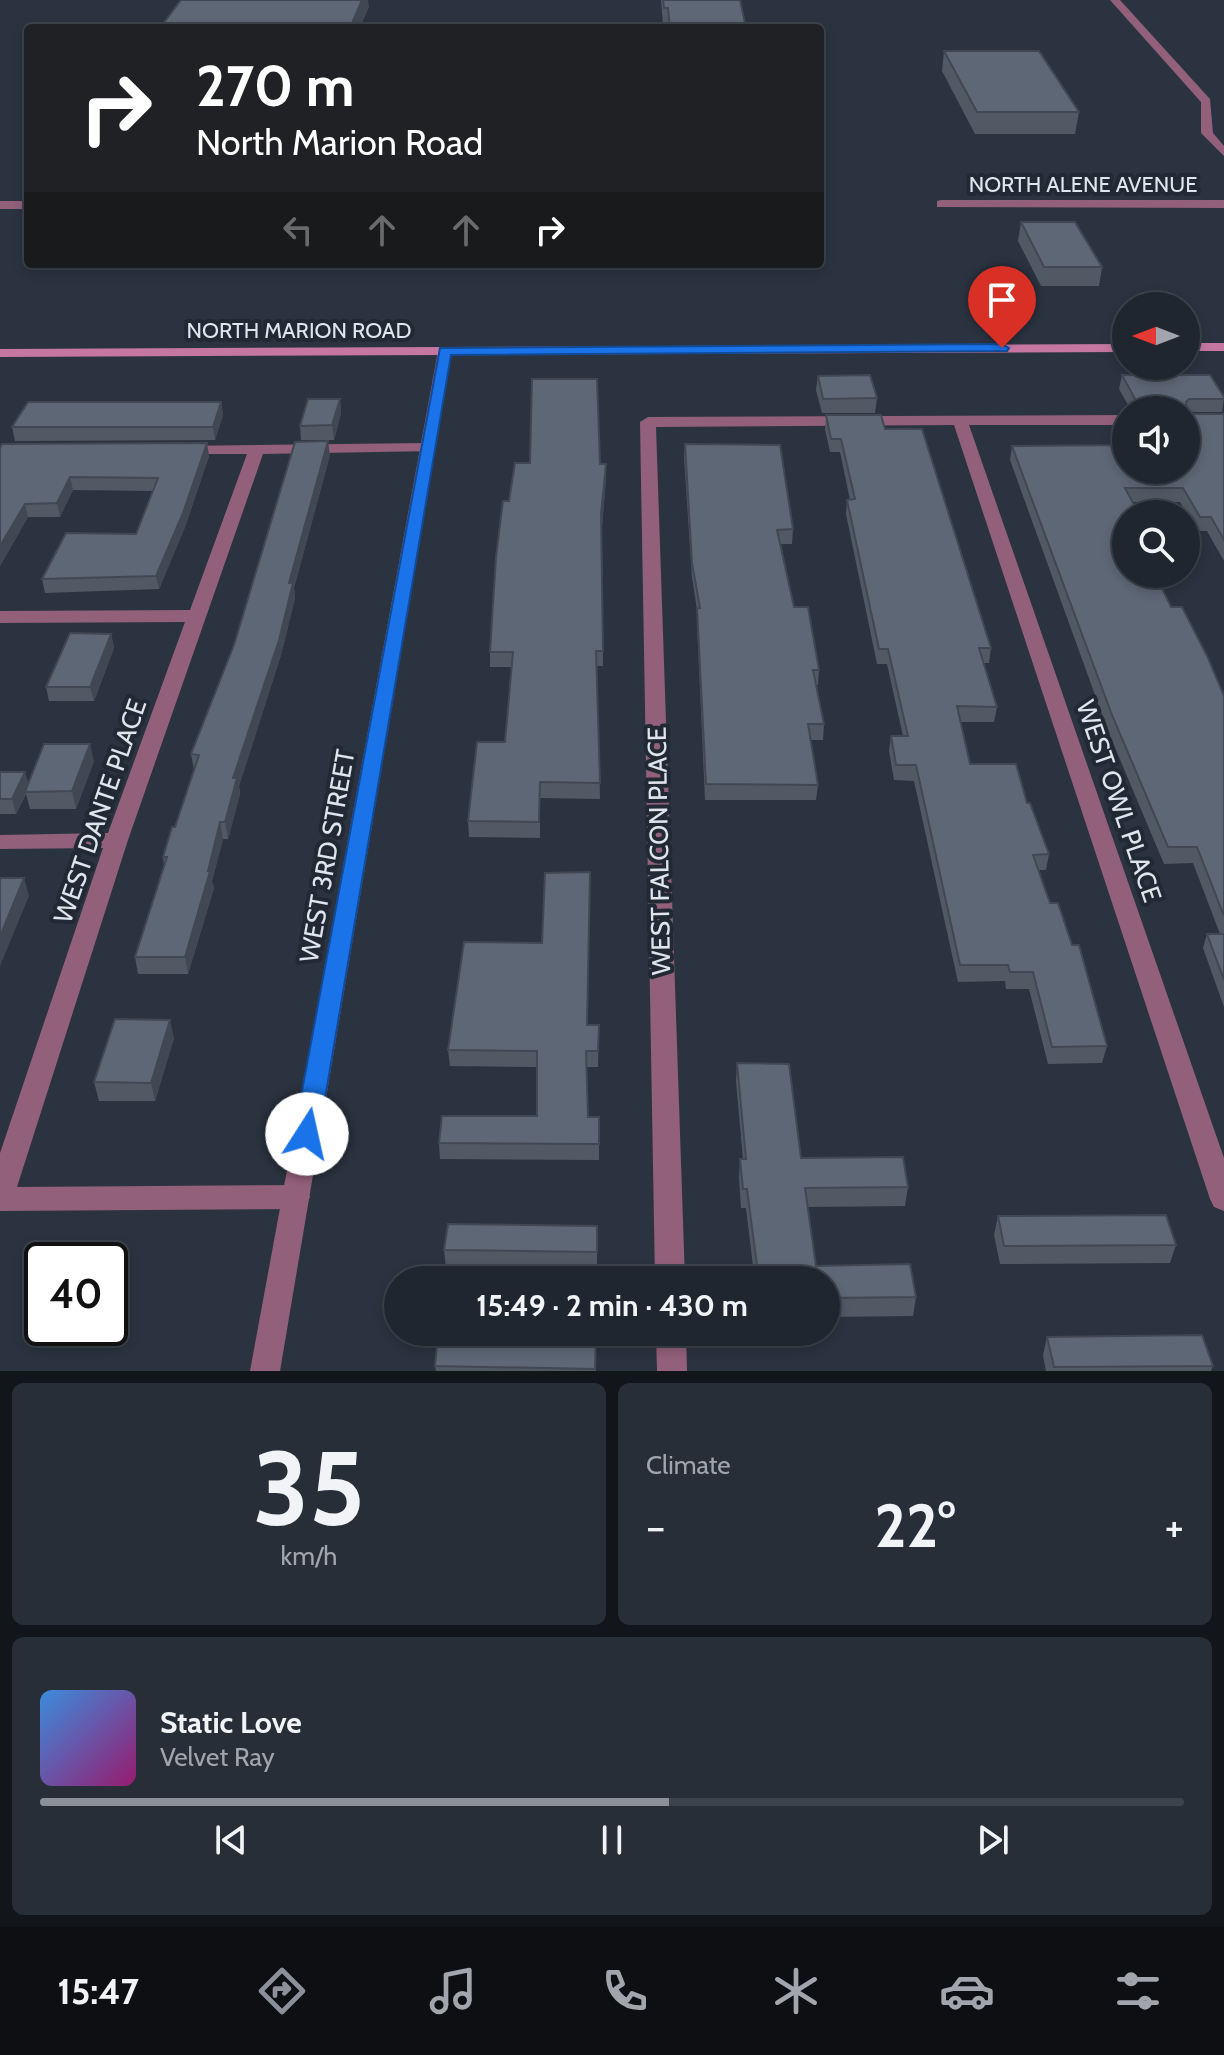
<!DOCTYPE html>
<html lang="en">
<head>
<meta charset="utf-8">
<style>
  body { margin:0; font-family:Cabin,sans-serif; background:#282e38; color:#f1f3f6; height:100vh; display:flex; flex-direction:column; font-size:30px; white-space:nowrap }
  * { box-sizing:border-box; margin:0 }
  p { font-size:26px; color:#a2a5ab }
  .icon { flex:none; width:44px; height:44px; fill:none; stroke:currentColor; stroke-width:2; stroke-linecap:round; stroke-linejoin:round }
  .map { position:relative; height:1371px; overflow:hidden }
  .details { display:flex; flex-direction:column; gap:12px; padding:12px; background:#12151a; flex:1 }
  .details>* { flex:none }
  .banner { position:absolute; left:24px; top:24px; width:800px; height:244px; border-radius:8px; box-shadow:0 4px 12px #0003,0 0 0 2px #3d434c; background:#202124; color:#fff; overflow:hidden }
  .needle { width:52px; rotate:270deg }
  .controls { position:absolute; left:1112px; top:292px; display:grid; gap:16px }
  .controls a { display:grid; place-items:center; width:88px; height:88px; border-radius:50%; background:#202630; box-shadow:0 4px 12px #0003,0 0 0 2px #3d434c; font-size:40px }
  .speed { position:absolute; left:24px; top:1242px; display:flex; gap:16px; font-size:40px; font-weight:700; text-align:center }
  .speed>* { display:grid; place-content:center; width:104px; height:104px; border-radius:50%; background:#202630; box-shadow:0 4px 12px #0003,0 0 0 2px #3d434c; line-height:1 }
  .speed .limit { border:4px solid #111; border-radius:12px; background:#fff; color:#111 }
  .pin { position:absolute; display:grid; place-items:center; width:68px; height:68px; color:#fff; margin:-82px -34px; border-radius:50% 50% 50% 0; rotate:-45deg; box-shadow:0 0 8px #0007 }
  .pin .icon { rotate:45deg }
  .me { position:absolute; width:88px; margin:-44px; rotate:10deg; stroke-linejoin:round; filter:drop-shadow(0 0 6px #0008) }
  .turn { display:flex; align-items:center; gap:28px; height:168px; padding:0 40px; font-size:36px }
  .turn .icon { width:104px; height:104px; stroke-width:2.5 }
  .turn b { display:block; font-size:56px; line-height:68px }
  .lanes { display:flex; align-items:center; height:76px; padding:0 40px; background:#0003; justify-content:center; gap:40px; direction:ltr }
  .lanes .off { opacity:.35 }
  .big { font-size:60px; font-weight:700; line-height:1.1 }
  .details .tile { flex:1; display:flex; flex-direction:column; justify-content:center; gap:12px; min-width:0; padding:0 28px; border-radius:12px; background:#282e38 }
  .details .dial { align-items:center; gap:0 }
  .dial b { font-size:104px; line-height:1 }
  .song { display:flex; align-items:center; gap:24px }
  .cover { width:96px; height:96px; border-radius:12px; background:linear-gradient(135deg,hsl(210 70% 55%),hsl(320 70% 35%)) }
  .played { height:8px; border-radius:4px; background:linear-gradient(90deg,#8c9099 55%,#3d434c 55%) }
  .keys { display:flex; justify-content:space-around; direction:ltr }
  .heat { display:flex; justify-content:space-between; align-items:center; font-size:44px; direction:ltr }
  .details .tiles { flex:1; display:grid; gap:12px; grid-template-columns:1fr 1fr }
  .tile:last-child { grid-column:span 2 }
  .trip { position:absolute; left:384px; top:1266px; width:456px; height:80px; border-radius:40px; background:#202630; box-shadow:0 4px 12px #0003,0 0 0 2px #3d434c; font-weight:700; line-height:80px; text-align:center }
  .menu { display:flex; height:128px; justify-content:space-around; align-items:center; background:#0d0f13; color:#a2a5ab }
  .menu .icon { width:56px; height:56px }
  .menu .on { color:#8c9099 }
  .menu b { font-size:36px; color:#f1f3f6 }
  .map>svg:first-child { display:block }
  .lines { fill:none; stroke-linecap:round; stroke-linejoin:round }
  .minor { fill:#92607a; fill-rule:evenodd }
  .tertiary { fill:#92607a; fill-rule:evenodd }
  .secondary { fill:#c677a1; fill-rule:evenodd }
  .wall { fill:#515965 }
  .shaded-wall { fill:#424853 }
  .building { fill:#5e6776; stroke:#424853; stroke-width:2 }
  .route { fill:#1a73e8; stroke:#114b97; stroke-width:2 }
  .labels { text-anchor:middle; stroke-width:8; stroke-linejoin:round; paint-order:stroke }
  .far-street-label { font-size:22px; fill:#dfe4ed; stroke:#212935 }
  .street-label { font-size:26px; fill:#dfe4ed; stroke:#212935 }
</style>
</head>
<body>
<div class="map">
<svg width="1224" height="1371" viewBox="0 0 1224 1371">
  <rect width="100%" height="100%" fill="#2b3340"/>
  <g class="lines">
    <g class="minor">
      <polygon points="1110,0 1120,0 1210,99 1213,133 1224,146 1224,156 1201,133 1201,102"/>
      <polygon points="941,200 1224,200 1224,208 937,207 937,201"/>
      <rect x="0" y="201" width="28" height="8"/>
      <polygon points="1126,415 1126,425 969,425 1224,1158 1224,1211 1214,1207 1210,1199 954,425 656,427 685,1280 655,1280 640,422 648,417"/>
      <polygon points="428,443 434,445 434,451 263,454 128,840 17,1187 296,1185 306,1189 310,1197 306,1205 296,1209 0,1211 0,1153 103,848 0,849 0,835 108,833 185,622 0,623 0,611 190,610 247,454 184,454 178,452 178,446"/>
      <polygon points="656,1332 686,1332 687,1371 657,1371"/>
    </g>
    <polygon class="tertiary" points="445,347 452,351 280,1371 250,1371 438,351"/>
    <g class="secondary">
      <rect x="1186" y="343" width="38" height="8"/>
      <polygon points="1126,344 1126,352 0,357 0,349"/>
    </g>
  </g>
  <g class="wall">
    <polygon points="661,0 740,0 746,28 668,28 668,25 663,25"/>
    <polygon points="944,51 1079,112 1075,134 975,134 942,71"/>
    <polygon points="1021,222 1102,267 1099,286 1041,286 1018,241"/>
    <polygon points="1122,375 1224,397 1222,412 1187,412 1187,414 1224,414 1224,561 1207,531 1196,531 1180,502 1133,502 1126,514 1171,607 1224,696 1224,1007 1203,948 1207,934 1220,934 1193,863 1164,864 1108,731 1010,460 1012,446 1186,470 1186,410 1131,410 1119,389"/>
    <polygon points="818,376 877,398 875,413 822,413 816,390"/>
    <polygon points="340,399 341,413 334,440 301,440 300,426"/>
    <polygon points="221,402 223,415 215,440 15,441 12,427"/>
    <polygon points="826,415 885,429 991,648 989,663 983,663 997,707 994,722 960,722 970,764 1027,803 1049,854 1046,870 1039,870 1050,903 1107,1046 1102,1063 1048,1064 1029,989 1006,989 1005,981 958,982 914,781 894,780 889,751 891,736 903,736 887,664 877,664 846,514 847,500 850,500 840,452 830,452 825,429"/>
    <polygon points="207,443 209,456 185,527 159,589 45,593 42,579 136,534 153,491 73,490 60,517 28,517 0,566 0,448"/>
    <polygon points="685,444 793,529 792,544 781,544 794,607 819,670 818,685 816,685 824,724 823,740 811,740 818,785 816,800 705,800 697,623 697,610 692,577 684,458"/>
    <polygon points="330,455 294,588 295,598 281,655 239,786 240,794 228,839 223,839 212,881 214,888 188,974 138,974 135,957 164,866 163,857 175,827 194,770 191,754"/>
    <polygon points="600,464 606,478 602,527 603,666 597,666 600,799 540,798 540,838 469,837 468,821 505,742 512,667 490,667 490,652 509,501"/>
    <polygon points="111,634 114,648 94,701 49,701 46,687"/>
    <polygon points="94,761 76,809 30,809 26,794 16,814 0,814 0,772 25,772 28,784"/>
    <polygon points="588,1025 599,1025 598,1067 586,1067 588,1117 599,1117 599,1160 440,1159 439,1143 537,1116 537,1067 450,1066 448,1050"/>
    <polygon points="174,1038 155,1101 99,1101 94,1082"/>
    <polygon points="737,1063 801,1158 908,1187 905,1206 808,1207 816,1266 916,1297 913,1316 826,1317 826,1280 737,1280 738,1267 753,1266 746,1208 741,1208 739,1177 740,1159 743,1159 736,1081"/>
    <polygon points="998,1216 1176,1245 1170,1263 1000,1264 994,1235"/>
    <polygon points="597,1226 597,1270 446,1268 444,1250"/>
    <polygon points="596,1336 596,1371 436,1371 435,1366"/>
    <polygon points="1047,1337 1213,1366 1211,1371 1046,1371 1043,1355"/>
  </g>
  <g class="shaded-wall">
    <polygon points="362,0 368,0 369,7 360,28 350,28"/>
    <polygon points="340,399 341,413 334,440 332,425"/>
    <polygon points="221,402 223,415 215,440 213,427"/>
    <polygon points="328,441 330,455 294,588 295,598 281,655 239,786 240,794 228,839 225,822 233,778 289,583"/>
    <polygon points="207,443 209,456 185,527 159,589 156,576"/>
    <polygon points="606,464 606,478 602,528 601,514"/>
    <polygon points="70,477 73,490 60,517 57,503"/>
    <polygon points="25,504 28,517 0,566 0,546"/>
    <polygon points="111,634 114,648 94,701 90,687"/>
    <polygon points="90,744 94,761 76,809 72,791"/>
    <polygon points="25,772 29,786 16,814 12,799"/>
    <polygon points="220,822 223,839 212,881 214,888 188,974 185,957"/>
    <polygon points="24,878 29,896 0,966 0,936"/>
    <polygon points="170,1020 174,1038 155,1101 151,1083"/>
  </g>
  <g class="building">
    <polygon points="181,0 362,0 350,28 160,28"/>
    <polygon points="663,0 740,0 746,28 670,28 668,8 664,8"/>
    <polygon points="944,51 1039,51 1079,112 977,112"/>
    <polygon points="1021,222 1075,222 1102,267 1044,267"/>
    <polygon points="870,375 877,398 823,399 818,376"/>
    <polygon points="1122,375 1210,375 1224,397 1224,399 1189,399 1186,402 1187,414 1224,414 1224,540 1211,517 1200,517 1183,488 1125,488 1139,514 1126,514 1126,574 1155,574 1171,607 1182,607 1208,658 1224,696 1224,916 1197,847 1168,847 1112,715 1012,446 1126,445 1126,470 1186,470 1186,410 1141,410"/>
    <polygon points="532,379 597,379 600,464 606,464 601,514 603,651 596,651 600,783 540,782 539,822 468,821 477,742 505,742 513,652 490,652 496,557 503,501 509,501 515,463 530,463"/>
    <polygon points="308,399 340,399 332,425 300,426"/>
    <polygon points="28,402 221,402 213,427 12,427"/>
    <polygon points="826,415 881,415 885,429 922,429 991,648 979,648 997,707 957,706 970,764 1016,764 1027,803 1030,803 1049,854 1033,855 1050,903 1058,903 1072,945 1079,945 1107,1046 1052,1047 1033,972 1010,972 1008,965 960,965 916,765 896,765 891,736 908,736 888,649 879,649 847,500 855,499 841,439 831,439"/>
    <polygon points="328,441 289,583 293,583 279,640 233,778 237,778 225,822 220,822 208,871 210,871 185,957 135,957 167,857 163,857 172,827 175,827 199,755 191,754 234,645 295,442"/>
    <polygon points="207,443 183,513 156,576 42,579 66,533 136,534 158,478 70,477 57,503 25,504 0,546 0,448 2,444"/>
    <polygon points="685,444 780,445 793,529 777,530 794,607 808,607 819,670 813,670 824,724 808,724 818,785 706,784 697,608 700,608 692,563"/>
    <polygon points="70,633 111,634 90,687 46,687"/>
    <polygon points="44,744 90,744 72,791 25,792"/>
    <polygon points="0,772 25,772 12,799 0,799"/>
    <polygon points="590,872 587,1025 599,1025 598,1051 586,1051 588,1117 599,1117 599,1144 439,1143 442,1116 537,1116 537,1051 448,1050 464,942 542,943 545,873"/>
    <polygon points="0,878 24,878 0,936"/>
    <polygon points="1207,934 1224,934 1224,980"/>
    <polygon points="115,1019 170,1020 151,1083 94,1082"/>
    <polygon points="737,1063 789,1064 801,1158 903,1157 908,1187 805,1188 816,1266 910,1264 916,1297 826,1298 826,1280 739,1280 738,1267 757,1266 747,1189 743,1189 740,1159 746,1159"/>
    <polygon points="1166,1215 1176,1245 1004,1246 998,1216"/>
    <polygon points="448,1224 597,1226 597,1252 444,1250"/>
    <polygon points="438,1333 596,1336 595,1369 435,1366"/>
    <polygon points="1202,1335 1213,1366 1054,1367 1047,1337"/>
  </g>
  <polygon class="route" points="1002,344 1009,348 1007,351 451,355 319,1134 315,1141 307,1144 298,1141 294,1134 440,348"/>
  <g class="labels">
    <g class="far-street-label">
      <text x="1083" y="192">NORTH ALENE AVENUE</text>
      <text x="299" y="338">NORTH MARION ROAD</text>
    </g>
    <g class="street-label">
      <text transform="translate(1119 801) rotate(71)" y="9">WEST OWL PLACE</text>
      <text transform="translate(100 811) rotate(-71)" y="9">WEST DANTE PLACE</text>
      <text transform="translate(659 851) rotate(-91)" y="9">WEST FALCON PLACE</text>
      <text transform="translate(327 856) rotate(-80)" y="9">WEST 3RD STREET</text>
    </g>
  </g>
</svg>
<div class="controls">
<a><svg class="needle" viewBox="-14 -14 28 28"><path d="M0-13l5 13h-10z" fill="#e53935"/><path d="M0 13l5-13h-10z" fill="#a2a5ab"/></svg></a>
<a><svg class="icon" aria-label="sound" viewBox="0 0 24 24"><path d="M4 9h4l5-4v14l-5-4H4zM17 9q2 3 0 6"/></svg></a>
<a><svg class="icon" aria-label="search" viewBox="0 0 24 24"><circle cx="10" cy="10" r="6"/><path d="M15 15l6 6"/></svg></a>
</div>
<div class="speed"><div class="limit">40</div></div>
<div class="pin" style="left:1002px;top:348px;background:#d93025"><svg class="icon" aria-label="arrive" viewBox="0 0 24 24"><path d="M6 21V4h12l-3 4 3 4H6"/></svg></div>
<svg class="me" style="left:307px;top:1134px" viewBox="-20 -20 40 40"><circle r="19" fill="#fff"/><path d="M0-13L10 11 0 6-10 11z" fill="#1a73e8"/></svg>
<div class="trip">15:49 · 2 min · 430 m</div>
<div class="banner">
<div class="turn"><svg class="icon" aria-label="right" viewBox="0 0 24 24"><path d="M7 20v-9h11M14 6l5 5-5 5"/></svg><div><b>270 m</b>North Marion Road</div></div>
<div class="lanes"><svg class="icon off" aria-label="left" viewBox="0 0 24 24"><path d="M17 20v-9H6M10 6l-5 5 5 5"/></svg><svg class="icon off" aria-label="ahead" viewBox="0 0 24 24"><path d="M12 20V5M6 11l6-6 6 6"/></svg><svg class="icon off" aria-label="ahead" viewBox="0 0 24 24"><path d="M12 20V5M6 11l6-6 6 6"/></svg><svg class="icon" aria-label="right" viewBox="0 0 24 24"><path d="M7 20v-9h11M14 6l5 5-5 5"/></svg></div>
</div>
</div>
<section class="details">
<div class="tiles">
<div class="tile dial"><b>35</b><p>km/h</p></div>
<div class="tile"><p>Climate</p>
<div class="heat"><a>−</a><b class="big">22°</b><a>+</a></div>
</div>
<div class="tile">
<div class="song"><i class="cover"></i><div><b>Static Love</b><p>Velvet Ray</p></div></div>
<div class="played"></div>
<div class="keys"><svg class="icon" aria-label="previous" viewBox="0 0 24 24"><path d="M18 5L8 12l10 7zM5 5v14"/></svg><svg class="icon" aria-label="pause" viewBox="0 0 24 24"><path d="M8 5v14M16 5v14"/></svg><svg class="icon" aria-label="next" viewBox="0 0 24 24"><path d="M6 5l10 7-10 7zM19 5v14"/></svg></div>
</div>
</div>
</section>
<nav class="menu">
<b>15:47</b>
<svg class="icon on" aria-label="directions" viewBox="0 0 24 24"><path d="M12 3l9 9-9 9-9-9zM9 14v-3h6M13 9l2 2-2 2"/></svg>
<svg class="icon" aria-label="music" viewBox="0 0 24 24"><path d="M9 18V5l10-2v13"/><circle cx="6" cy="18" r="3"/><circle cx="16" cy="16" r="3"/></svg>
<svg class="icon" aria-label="phone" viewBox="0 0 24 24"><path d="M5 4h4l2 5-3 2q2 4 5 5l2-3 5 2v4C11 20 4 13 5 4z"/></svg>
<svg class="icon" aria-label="climate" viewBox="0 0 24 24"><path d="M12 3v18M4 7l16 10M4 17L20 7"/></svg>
<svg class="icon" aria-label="car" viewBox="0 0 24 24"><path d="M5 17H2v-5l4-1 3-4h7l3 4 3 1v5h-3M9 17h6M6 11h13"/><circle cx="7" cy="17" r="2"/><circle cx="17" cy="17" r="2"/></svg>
<svg class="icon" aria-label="filters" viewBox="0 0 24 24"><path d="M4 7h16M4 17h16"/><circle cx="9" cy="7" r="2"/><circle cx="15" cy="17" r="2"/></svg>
</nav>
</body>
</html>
